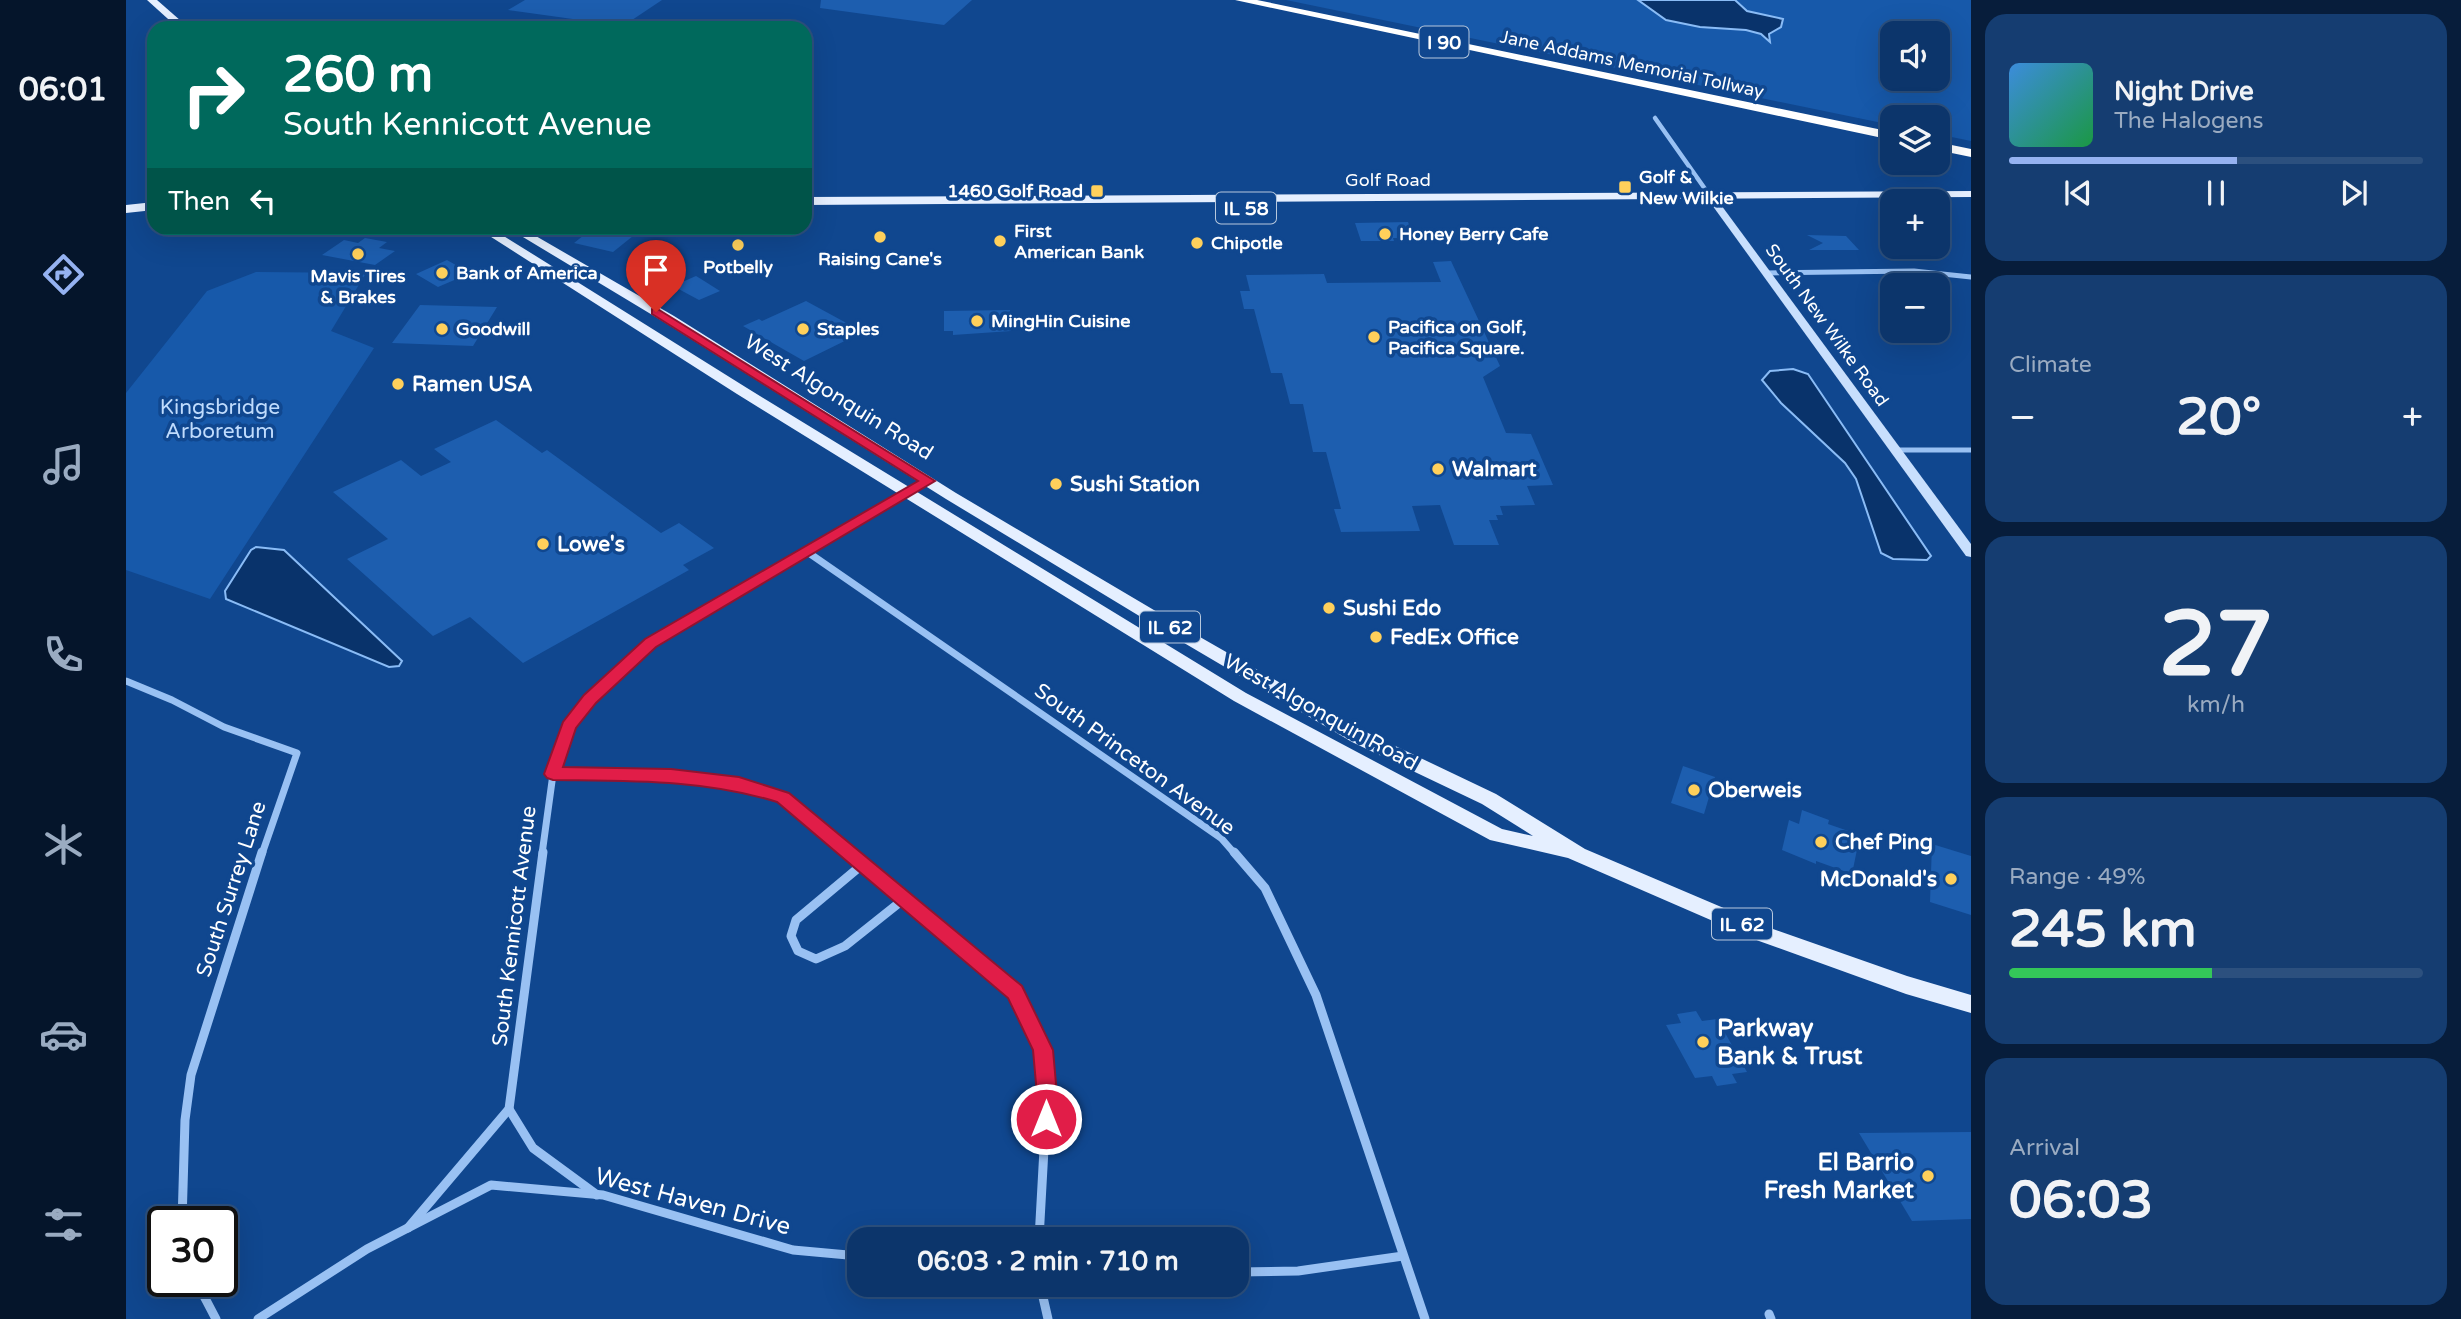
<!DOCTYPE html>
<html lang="en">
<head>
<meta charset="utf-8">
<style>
  body { margin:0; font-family:"Varela Round",sans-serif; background:#153d71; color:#f1f3f6; height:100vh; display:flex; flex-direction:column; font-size:26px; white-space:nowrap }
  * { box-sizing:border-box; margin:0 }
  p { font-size:23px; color:#9aabc1 }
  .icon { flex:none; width:38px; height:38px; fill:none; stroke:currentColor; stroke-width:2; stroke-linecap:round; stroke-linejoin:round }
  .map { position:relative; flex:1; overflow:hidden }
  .details { display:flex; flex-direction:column; gap:14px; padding:14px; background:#071d3b; width:490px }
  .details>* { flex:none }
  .guide { position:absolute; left:21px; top:21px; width:665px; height:214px; border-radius:21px; box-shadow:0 7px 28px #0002,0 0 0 2px #2c507e; background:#00695c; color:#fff; overflow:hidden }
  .tools { position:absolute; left:1754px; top:21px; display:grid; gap:14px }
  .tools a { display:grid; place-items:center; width:70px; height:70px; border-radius:14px; background:#0c356b; box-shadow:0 7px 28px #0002,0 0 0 2px #2c507e; font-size:35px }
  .speed { position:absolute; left:21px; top:1206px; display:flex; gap:14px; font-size:35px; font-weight:700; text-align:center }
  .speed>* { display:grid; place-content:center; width:91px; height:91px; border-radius:50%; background:#0c356b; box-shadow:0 7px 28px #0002,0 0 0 2px #2c507e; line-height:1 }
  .speed .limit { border:4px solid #111; border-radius:10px; background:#fff; color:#111 }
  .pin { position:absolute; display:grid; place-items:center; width:60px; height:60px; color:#fff; margin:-72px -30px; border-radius:50% 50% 50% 0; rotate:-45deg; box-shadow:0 0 7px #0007 }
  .pin .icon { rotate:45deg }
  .me { position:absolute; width:77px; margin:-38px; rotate:0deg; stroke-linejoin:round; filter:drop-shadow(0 0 5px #0008) }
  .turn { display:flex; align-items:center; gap:24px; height:147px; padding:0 21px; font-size:32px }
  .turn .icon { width:91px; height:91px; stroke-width:2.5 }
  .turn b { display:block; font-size:49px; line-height:60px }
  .then { display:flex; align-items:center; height:66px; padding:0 21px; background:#0003; gap:14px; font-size:26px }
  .big { font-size:52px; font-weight:700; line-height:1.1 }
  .details .widget { flex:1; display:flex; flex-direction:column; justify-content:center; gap:10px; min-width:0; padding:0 24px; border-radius:21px; background:#153d71 }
  .details .dial { align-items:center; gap:0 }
  .dial b { font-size:91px; line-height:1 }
  .song { display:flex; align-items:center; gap:21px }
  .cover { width:84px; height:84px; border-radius:10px; background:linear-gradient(135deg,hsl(210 70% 55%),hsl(140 70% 35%)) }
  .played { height:7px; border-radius:4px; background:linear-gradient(90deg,#95b2f1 55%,#2c507e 55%) }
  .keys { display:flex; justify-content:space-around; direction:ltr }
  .heat { display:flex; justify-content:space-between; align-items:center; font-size:38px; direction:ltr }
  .charge { height:10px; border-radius:5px; background:linear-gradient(90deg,#34c759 49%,#2c507e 0) }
  .trip { position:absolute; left:721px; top:1227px; width:402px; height:70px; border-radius:21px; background:#0c356b; box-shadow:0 7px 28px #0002,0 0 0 2px #2c507e; font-weight:700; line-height:70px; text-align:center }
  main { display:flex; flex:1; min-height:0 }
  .tabs { display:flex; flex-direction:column; width:126px; justify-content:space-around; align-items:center; background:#05152b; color:#9aabc1 }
  .tabs .icon { width:49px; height:49px }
  .tabs .current { color:#95b2f1 }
  .tabs b { font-size:32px; color:#f1f3f6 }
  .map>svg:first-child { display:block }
  .green { fill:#1759aa; fill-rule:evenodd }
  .water { fill:#09336b; stroke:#8abcf6; stroke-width:2 }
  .building { fill:#1d5eaf }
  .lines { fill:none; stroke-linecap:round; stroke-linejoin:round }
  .street-far3 { stroke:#99c1f3; stroke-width:4.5 }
  .street-far2 { stroke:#99c1f3; stroke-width:5 }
  .street-far1 { stroke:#99c1f3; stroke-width:7 }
  .street { stroke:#99c1f3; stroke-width:9 }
  .secondary { fill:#c8dffd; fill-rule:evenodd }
  .primary { fill:#e5efff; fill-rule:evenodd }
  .highway { fill:#fff; fill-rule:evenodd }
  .route { fill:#e11d48; stroke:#92132f; stroke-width:2 }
  .poi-dot { fill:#ffd05b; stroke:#10478f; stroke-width:2.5 }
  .labels { text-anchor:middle; stroke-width:7; stroke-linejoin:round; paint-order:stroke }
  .far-street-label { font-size:18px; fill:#fff; stroke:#10478f }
  .far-poi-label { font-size:18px; font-weight:bold; fill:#fff; stroke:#10478f; text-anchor:start }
  .shield { fill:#10478f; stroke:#b7c8dd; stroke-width:2 }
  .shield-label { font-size:19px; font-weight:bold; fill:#fff }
  .poi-label { font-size:21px; font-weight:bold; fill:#fff; stroke:#10478f; text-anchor:start }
  .street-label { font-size:21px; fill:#fff; stroke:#10478f }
  .park-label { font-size:21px; fill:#c0dcfd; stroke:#10478f }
  .near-poi-label { font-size:24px; font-weight:bold; fill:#fff; stroke:#10478f; text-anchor:start }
  .near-street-label { font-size:24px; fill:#fff; stroke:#10478f }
</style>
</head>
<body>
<main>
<nav class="tabs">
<b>06:01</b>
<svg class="icon current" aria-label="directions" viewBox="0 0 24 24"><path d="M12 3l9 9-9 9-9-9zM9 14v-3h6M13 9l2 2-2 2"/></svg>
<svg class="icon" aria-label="music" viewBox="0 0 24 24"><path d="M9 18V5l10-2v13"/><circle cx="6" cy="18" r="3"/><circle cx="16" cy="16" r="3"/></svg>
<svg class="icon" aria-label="phone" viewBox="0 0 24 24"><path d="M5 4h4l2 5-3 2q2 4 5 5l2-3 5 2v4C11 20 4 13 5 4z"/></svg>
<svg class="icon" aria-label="climate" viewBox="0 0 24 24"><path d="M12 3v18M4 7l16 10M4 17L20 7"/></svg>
<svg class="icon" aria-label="car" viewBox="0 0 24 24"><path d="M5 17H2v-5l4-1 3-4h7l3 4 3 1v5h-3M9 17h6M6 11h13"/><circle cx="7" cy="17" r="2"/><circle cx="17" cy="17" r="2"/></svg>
<svg class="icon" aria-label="filters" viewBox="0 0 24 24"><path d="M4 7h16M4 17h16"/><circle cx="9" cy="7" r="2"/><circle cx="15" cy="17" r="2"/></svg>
</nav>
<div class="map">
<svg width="1845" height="1319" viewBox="0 0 1845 1319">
  <rect width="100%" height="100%" fill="#10478f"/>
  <g class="green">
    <path d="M1160,0H1845V141L1811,134V117H1766V125ZM1766,33H1811V79H1766Z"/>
    <polygon points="130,272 240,273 205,331 248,348 84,599 0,570 0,393 81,291"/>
  </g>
  <g class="water">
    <polygon points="1512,0 1609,0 1621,11 1657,19 1655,27 1643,34 1644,42 1635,34 1620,30 1574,27 1540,20"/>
    <polygon points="1667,369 1682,374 1805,556 1801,560 1767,559 1755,553 1730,479 1719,463 1655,403 1636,380 1644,371"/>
    <polygon points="130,547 158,550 276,661 273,666 263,667 100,599 99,591 125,550"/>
  </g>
  <g class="building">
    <polygon points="399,0 536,0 497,26 382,10"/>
    <polygon points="695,0 846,0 818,25 694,8"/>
    <polygon points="1282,222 1288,238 1267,238 1268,241 1235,241 1229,223"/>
    <polygon points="463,231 476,234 480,232 507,236 487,252 448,243"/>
    <polygon points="1681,235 1720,236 1733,250 1683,250 1697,243"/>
    <polygon points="239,238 261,242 253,248 269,251 249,265 196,255 218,240 232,243"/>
    <polygon points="321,260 342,272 338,274 340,275 312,287 290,274"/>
    <polygon points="1325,261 1374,366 1357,377 1380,433 1405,434 1427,485 1401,486 1409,505 1374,506 1377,515 1370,515 1372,520 1363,520 1373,545 1328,545 1314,505 1286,506 1294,531 1215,532 1208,509 1215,509 1200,452 1187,452 1177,404 1164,404 1156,373 1145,373 1128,309 1118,309 1114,291 1124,291 1120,275 1198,274 1201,283 1315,282 1307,262"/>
    <polygon points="570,276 575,279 594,291 573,300 547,286"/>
    <polygon points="680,301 737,332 678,361 617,326 633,319 636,321"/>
    <polygon points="294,305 332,306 371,307 347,346 266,343"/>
    <polygon points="884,310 885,331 827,335 827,331 818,331 818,311"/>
    <polygon points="370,420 416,453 421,450 535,533 553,523 588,548 557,565 563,570 397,663 344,617 307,636 221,559 262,539 207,492 275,460 295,476 325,462 308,449"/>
    <polygon points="1557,766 1589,777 1578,814 1545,803"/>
    <polygon points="1676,810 1703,820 1702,824 1734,835 1726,874 1690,861 1690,864 1656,850 1663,820 1673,824"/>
    <polygon points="1806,844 1845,856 1845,915 1804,902"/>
    <polygon points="1570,1011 1576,1021 1591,1019 1598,1031 1621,1072 1606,1074 1611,1083 1591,1086 1586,1076 1569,1078 1540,1025 1555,1023 1551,1014"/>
    <polygon points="1845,1132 1845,1219 1786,1221 1733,1133"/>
  </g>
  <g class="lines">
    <polyline class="street-far3" points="1529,118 1584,196"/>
    <g class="street-far2">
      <polyline points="1641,273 1788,271 1845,277"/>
      <polyline points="1771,450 1845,450"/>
      <polyline points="780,494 802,481"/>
    </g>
    <g class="street-far1">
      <polyline points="680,551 1095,838 1109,854"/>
      <polyline points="0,681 46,700 98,727 171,753 136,854"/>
      <path d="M427,774C488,775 605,768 657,798C680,811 704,837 724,854"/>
      <polyline points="416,854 427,774 443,727 464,699 525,643 783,492"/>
    </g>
    <g class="street">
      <polyline points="722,852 889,992 917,1050 921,1095 913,1239"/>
      <polyline points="1108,852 1139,888 1190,995 1299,1319"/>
      <polyline points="737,864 670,920 665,936 672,951 690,959 719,946 778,899"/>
      <polyline points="383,1109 407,1148 471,1195"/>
      <polyline points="56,1222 59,1120 65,1075 136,852"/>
      <polyline points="282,1228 383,1109 417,852"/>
      <polyline points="1111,1272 1172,1271 1277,1256"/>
      <polyline points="70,1281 90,1319"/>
      <polyline points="914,1284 922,1319"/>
      <polyline points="1643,1314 1645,1319"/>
      <polyline points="132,1319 241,1249 365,1185 477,1195 667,1250 733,1256"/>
    </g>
    <polygon class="secondary" points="1581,194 1587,194 1845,544 1845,557 1840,556 1581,198"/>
    <g class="primary">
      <polygon points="21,0 31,0 63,28 52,28"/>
      <polygon points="1845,191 1845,197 679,205 679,197"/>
      <polygon points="28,202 28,210 0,213 0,205"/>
      <polygon points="351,228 365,228 621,388 1120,693 1376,829 1407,836 1356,804 1226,742 1048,637 820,499 538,322 382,228 396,228 548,316 830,493 1060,629 1240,732 1370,794 1459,849 1647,929 1781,976 1845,995 1845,1013 1780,994 1633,941 1442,858 1364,840 1108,701 611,394"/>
    </g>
    <g class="highway">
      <polygon points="1109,0 1131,0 1766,132 1766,140"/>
      <polygon points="1811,142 1845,149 1845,157 1811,150"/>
    </g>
  </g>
  <path class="route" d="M530,308L809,481L530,647L470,703L450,728L437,767L545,769L613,777L663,793L896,986L927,1050L931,1095L930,1119L927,1125L920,1128L912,1125L909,1119L911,1095L907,1050L882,998L651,802C578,779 503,781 427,780L421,778L418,774L437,722L458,695L519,639L792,481L526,314V309Z"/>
  <g class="poi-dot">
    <rect x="1492" y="180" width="14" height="14" rx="3.5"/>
    <rect x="964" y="184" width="14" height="14" rx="3.5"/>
    <circle cx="1259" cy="234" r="7"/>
    <circle cx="754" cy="237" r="7"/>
    <circle cx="874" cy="241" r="7"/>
    <circle cx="1071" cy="243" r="7"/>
    <circle cx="612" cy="245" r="7"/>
    <circle cx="232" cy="254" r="7"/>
    <circle cx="316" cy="273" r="7"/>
    <circle cx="851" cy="321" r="7"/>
    <circle cx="316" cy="329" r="7"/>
    <circle cx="677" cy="329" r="7"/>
    <circle cx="1248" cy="337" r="7"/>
    <circle cx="272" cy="384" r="7"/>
    <circle cx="1312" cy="469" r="7"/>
    <circle cx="930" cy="484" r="7"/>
    <circle cx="417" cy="544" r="7"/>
    <circle cx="1203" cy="608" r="7"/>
    <circle cx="1250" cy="637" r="7"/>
    <circle cx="1568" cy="790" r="7"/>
    <circle cx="1695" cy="842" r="7"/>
    <circle cx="1825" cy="879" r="7"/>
    <circle cx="1577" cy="1042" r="7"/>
    <circle cx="1802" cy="1176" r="7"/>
  </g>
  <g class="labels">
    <g class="far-street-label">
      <text transform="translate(1506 64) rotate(12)" y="6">Jane Addams Memorial Tollway</text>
      <text x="1262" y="186">Golf Road</text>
      <text transform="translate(1701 325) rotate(54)" y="6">South New Wilke Road</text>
    </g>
    <g class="far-poi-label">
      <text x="1513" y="183">Golf &amp;<tspan x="1513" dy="21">New Wilkie</tspan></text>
      <text x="957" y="197" text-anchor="end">1460 Golf Road</text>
      <text x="888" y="237">First<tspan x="888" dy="21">American Bank</tspan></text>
      <text x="1273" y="240">Honey Berry Cafe</text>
      <text x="1085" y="249">Chipotle</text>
      <text x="754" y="265" text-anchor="middle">Raising Cane's</text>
      <text x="612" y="273" text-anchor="middle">Potbelly</text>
      <text x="330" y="279">Bank of America</text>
      <text x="232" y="282" text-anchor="middle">Mavis Tires<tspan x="232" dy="21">&amp; Brakes</tspan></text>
      <text x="865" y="327">MingHin Cuisine</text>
      <text x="1262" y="333">Pacifica on Golf,<tspan x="1262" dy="21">Pacifica Square.</tspan></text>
      <text x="330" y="335">Goodwill</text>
      <text x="691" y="335">Staples</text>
    </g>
    <g class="shield">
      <rect x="1293.5" y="26.5" width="49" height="31" rx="5"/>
      <rect x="1090" y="192.5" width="60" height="31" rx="5"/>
      <rect x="1014" y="611.5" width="60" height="31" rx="5"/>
      <rect x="1586" y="908.5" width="60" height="31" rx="5"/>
    </g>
    <g class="shield-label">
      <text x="1318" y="49">I 90</text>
      <text x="1120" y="215">IL 58</text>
      <text x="1044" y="634">IL 62</text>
      <text x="1616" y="931">IL 62</text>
    </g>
    <g class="poi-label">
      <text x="286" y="391">Ramen USA</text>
      <text x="1326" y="476">Walmart</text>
      <text x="944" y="491">Sushi Station</text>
      <text x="431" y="551">Lowe's</text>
      <text x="1217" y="615">Sushi Edo</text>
      <text x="1264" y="644">FedEx Office</text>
      <text x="1582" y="797">Oberweis</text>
      <text x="1709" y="849">Chef Ping</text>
      <text x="1811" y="886" text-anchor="end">McDonald's</text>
    </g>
    <g class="street-label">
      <text transform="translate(713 397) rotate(32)" y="7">West Algonquin Road</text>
      <text transform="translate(1195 712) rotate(29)" y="7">West Algonquin Road</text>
      <text transform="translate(1009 759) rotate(36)" y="7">South Princeton Avenue</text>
      <text transform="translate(105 889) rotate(-72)" y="7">South Surrey Lane</text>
      <text transform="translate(388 926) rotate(-83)" y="7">South Kennicott Avenue</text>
    </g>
    <g class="park-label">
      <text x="94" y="414">Kingsbridge<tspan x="94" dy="24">Arboretum</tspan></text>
    </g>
    <g class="near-poi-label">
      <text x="1591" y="1036">Parkway<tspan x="1591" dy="28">Bank &amp; Trust</tspan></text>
      <text x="1788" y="1170" text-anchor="end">El Barrio<tspan x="1788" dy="28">Fresh Market</tspan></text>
    </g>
    <g class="near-street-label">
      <text transform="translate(567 1201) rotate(15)" y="8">West Haven Drive</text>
    </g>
  </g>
</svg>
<div class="tools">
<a><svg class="icon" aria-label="sound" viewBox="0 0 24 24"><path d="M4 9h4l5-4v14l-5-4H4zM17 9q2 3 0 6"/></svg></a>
<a><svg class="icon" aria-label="layers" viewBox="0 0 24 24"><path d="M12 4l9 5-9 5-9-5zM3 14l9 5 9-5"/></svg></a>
<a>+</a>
<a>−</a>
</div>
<div class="speed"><div class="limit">30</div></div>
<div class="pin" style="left:530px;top:312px;background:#d93025"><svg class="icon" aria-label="arrive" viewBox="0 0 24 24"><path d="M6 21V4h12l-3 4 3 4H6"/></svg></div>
<svg class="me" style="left:920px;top:1119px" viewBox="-20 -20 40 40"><circle r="17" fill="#e11d48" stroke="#fff" stroke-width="3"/><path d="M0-11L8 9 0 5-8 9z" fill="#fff"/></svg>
<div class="trip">06:03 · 2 min · 710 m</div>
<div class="guide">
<div class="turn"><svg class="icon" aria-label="right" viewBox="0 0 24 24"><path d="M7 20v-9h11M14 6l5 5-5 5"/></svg><div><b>260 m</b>South Kennicott Avenue</div></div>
<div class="then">Then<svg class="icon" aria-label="left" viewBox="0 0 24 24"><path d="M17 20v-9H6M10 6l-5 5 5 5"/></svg></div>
</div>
</div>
<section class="details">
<div class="widget">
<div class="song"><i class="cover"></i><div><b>Night Drive</b><p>The Halogens</p></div></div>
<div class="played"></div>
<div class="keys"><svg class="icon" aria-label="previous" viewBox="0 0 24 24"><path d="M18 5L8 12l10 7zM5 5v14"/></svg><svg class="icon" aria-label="pause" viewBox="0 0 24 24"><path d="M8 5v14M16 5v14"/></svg><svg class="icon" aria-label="next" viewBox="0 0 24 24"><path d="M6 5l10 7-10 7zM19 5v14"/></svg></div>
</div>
<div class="widget"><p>Climate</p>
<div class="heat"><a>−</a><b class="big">20°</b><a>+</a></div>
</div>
<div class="widget dial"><b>27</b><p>km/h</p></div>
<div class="widget"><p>Range · 49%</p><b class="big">245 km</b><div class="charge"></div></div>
<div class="widget"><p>Arrival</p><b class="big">06:03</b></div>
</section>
</main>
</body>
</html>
